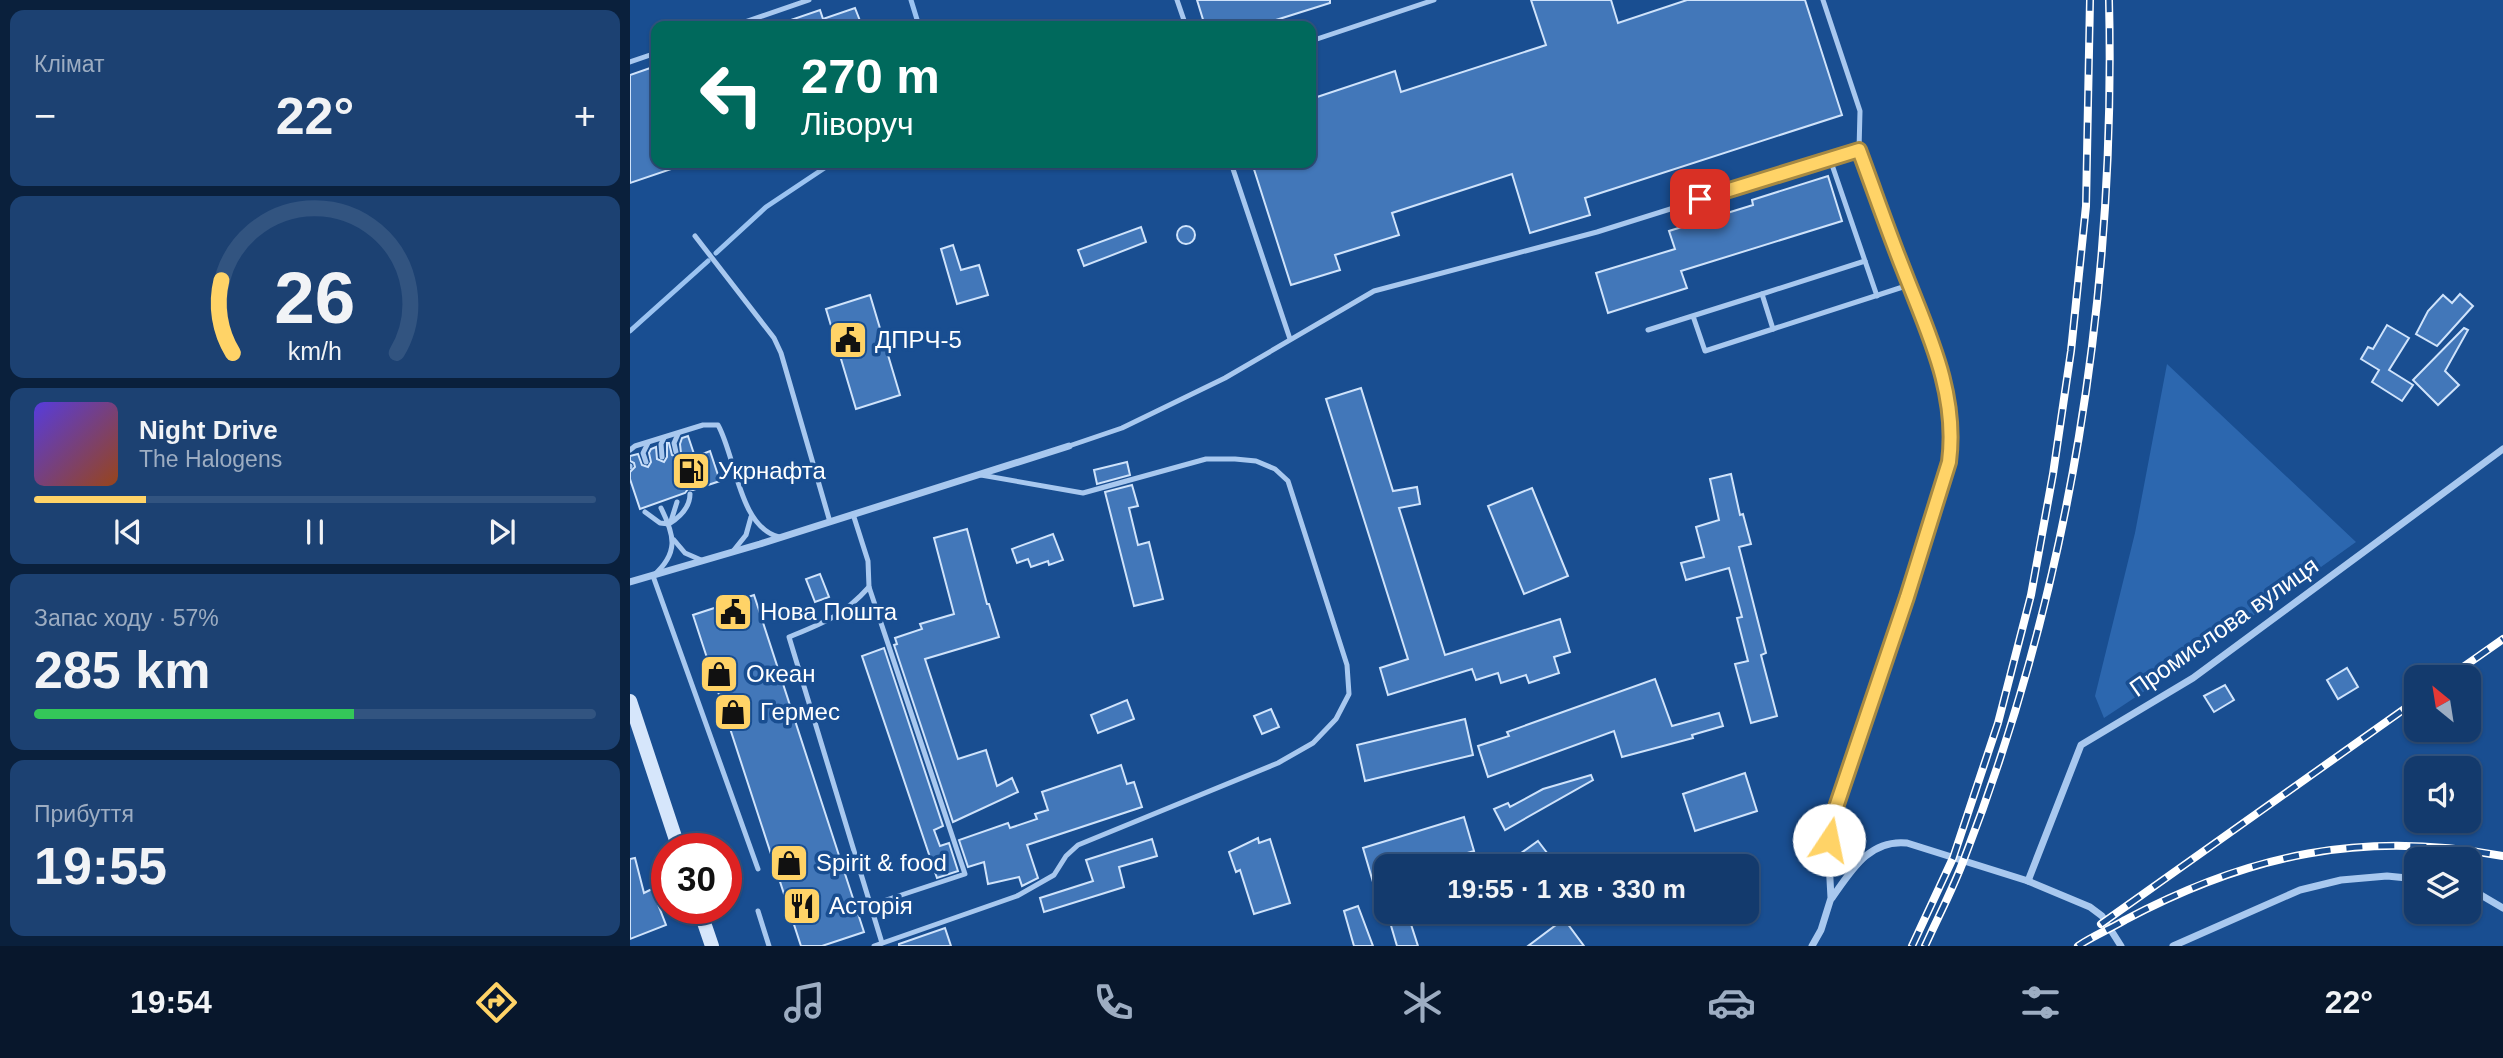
<!DOCTYPE html>
<html lang="uk">
<head>
<meta charset="utf-8">
<style>
  body { margin:0; font-family:Arial,sans-serif; background:#1c4172; color:#f1f3f6; height:100vh; display:flex; flex-direction:column; font-size:26px; white-space:nowrap }
  * { box-sizing:border-box; margin:0 }
  p { font-size:23px; color:#9dadc2 }
  .icon { flex:none; width:38px; height:38px; fill:none; stroke:currentColor; stroke-width:2; stroke-linecap:round; stroke-linejoin:round }
  .map { position:relative; flex:1; overflow:hidden }
  .panel { display:flex; flex-direction:column; gap:10px; padding:10px; background:#0a203c; width:630px }
  .panel>* { flex:none }
  .hud { position:absolute; left:21px; top:21px; width:665px; height:147px; border-radius:14px; box-shadow:0 2px 5px #0004,0 0 0 2px #325480; background:#00695c; color:#fff; overflow:hidden }
  .needle { width:46px; rotate:330deg }
  .controls { position:absolute; left:1774px; top:665px; display:grid; gap:14px }
  .controls a { display:grid; place-items:center; width:77px; height:77px; border-radius:14px; background:#133a6d; box-shadow:0 2px 5px #0004,0 0 0 2px #325480; font-size:35px }
  .speed { position:absolute; left:21px; top:833px; display:flex; gap:14px; font-size:35px; font-weight:700; text-align:center }
  .speed>* { display:grid; place-content:center; width:91px; height:91px; border-radius:50%; background:#133a6d; box-shadow:0 2px 5px #0004,0 0 0 2px #325480; line-height:1 }
  .speed .limit { border:10px solid #d22; background:#fff; color:#111 }
  .pin { position:absolute; display:grid; place-items:center; width:60px; height:60px; color:#fff; margin:-30px; border-radius:14px; box-shadow:0 4px 10px #0006 }
  .me { position:absolute; width:77px; margin:-38px; rotate:11deg; stroke-linejoin:round; filter:drop-shadow(0 0 5px #0008) }
  .turn { display:flex; align-items:center; gap:24px; height:147px; padding:0 35px; font-size:32px }
  .turn .icon { width:91px; height:91px; stroke-width:2.5 }
  .turn b { display:block; font-size:49px; line-height:60px }
  .big { font-size:52px; font-weight:700; line-height:1.1 }
  .panel .card { flex:1; display:flex; flex-direction:column; justify-content:center; gap:10px; min-width:0; padding:0 24px; border-radius:14px; background:#1c4172 }
  .panel .dial { align-items:center; gap:0 }
  .dial svg { height:182px; overflow:visible; fill:none; stroke:#325480; stroke-width:7; stroke-linecap:round; text-anchor:middle }
  .dial text { fill:#f1f3f6; stroke:none }
  .song { display:flex; align-items:center; gap:21px }
  .cover { width:84px; height:84px; border-radius:10px; background:linear-gradient(135deg,hsl(250 70% 55%),hsl(20 70% 35%)) }
  .played { height:7px; border-radius:4px; background:linear-gradient(90deg,#ffd367 20%,#325480 20%) }
  .keys { display:flex; justify-content:space-around; direction:ltr }
  .heat { display:flex; justify-content:space-between; align-items:center; font-size:38px; direction:ltr }
  .charge { height:10px; border-radius:5px; background:linear-gradient(90deg,#34c759 57%,#325480 0) }
  .trip { position:absolute; left:744px; top:854px; width:385px; height:70px; border-radius:14px; background:#133a6d; box-shadow:0 2px 5px #0004,0 0 0 2px #325480; font-weight:700; line-height:70px; text-align:center }
  .menu { display:flex; height:112px; justify-content:space-around; align-items:center; background:#08172c; color:#9dadc2 }
  .menu .icon { width:49px; height:49px }
  .menu .active { color:#ffd367 }
  .menu b { font-size:32px; color:#f1f3f6 }
  main { display:flex; flex:1; min-height:0 }
  .map>svg:first-child { display:block }
  .green { fill:#2c67af }
  .lines { fill:none; stroke-linecap:round; stroke-linejoin:round }
  .stream { stroke:#9bc3f1; stroke-width:5 }
  .building { fill:#4277b9; stroke:#cfe3fb; stroke-width:2 }
  .lane { stroke:#a8c8ef; stroke-width:5 }
  .street { stroke:#a8c8ef; stroke-width:7 }
  .secondary { stroke:#d6e6fb; stroke-width:14 }
  .rail-casing { stroke:#fff; stroke-width:8 }
  .rail { stroke:#194e91; stroke-width:5; stroke-dasharray:16; stroke-linecap:butt }
  .route-casing { stroke:#a68943; stroke-width:18 }
  .route { stroke:#ffd367; stroke-width:12 }
  .labels { text-anchor:middle; stroke-width:7; stroke-linejoin:round; paint-order:stroke }
  .poi-label { font-size:24px; fill:#fff; stroke:#194e91; text-anchor:start }
  .street-label { font-size:24px; fill:#fff; stroke:#194e91 }
</style>
</head>
<body>
<main>
<section class="panel">
<div class="card"><p>Клімат</p>
<div class="heat"><a>−</a><b class="big">22°</b><a>+</a></div>
</div>
<div class="card dial"><svg viewBox="0 0 100 80">
<path d="M14 69A42 42 0 1 1 86 69"/>
<path d="M14 69A42 42 0 0 1 9 37" stroke="#ffd367"/>
<text x="50" y="56" font-size="32" font-weight="700">26</text>
<text x="50" y="72" font-size="11">km/h</text>
</svg></div>
<div class="card">
<div class="song"><i class="cover"></i><div><b>Night Drive</b><p>The Halogens</p></div></div>
<div class="played"></div>
<div class="keys"><svg class="icon" aria-label="previous" viewBox="0 0 24 24"><path d="M18 5L8 12l10 7zM5 5v14"/></svg><svg class="icon" aria-label="pause" viewBox="0 0 24 24"><path d="M8 5v14M16 5v14"/></svg><svg class="icon" aria-label="next" viewBox="0 0 24 24"><path d="M6 5l10 7-10 7zM19 5v14"/></svg></div>
</div>
<div class="card"><p>Запас ходу · 57%</p><b class="big">285 km</b><div class="charge"></div></div>
<div class="card"><p>Прибуття</p><b class="big">19:55</b></div>
</section>
<div class="map">
<svg width="1873" height="946" viewBox="0 0 1873 946">
  <rect width="100%" height="100%" fill="#194e91"/>
  <polygon class="green" points="1537,364 1726,542 1554,665 1474,718 1465,696 1505,533"/>
  <g class="lines">
    <g class="stream">
      <polyline points="281,0 289,26"/>
      <polyline points="86,253 136,207 202,163"/>
      <polyline points="0,331 78,261"/>
    </g>
  </g>
  <g class="building">
    <polygon points="567,0 700,0 700,3 627,26 575,26"/>
    <polygon points="901,0 981,0 988,23 1057,0 1175,0 1212,115 955,198 960,215 900,233 882,174 762,213 769,235 705,255 710,270 661,285 622,163 681,163 681,99 765,71 771,92 916,45"/>
    <polygon points="225,8 232,26 150,26 149,24 190,10 193,19"/>
    <polygon points="26,66 26,163 53,163 53,165 0,183 0,75"/>
    <polygon points="1198,176 1212,221 1051,271 1057,288 978,313 966,273 1045,249 1039,231 1123,205 1122,200"/>
    <circle cx="556" cy="235" r="9"/>
    <polygon points="511,227 516,242 454,266 448,250"/>
    <polygon points="323,245 331,270 349,265 358,295 327,304 311,249"/>
    <polygon points="1830,294 1843,306 1807,346 1786,334 1798,311 1813,295 1822,303"/>
    <polygon points="240,295 270,395 226,409 196,309"/>
    <polygon points="1757,325 1779,338 1759,370 1783,385 1772,401 1742,382 1749,370 1731,359 1738,347 1743,349"/>
    <polygon points="1834,328 1838,330 1815,371 1829,385 1808,405 1783,380"/>
    <polygon points="731,388 763,491 787,487 790,504 769,508 815,655 930,619 940,652 924,657 929,673 899,683 896,675 871,683 868,673 846,680 842,669 758,695 750,668 778,659 696,399"/>
    <polygon points="58,436 65,457 80,451 90,481 63,490 58,489 55,493 10,509 0,479 0,472 5,467 4,463 0,461 0,456 8,454 12,465 18,467 21,462 19,453 21,449 26,447 27,459 34,462 37,457 37,443 39,443 42,455 48,457 51,453 50,444 52,438"/>
    <polygon points="497,462 500,475 467,484 464,470"/>
    <polygon points="1101,474 1110,515 1113,514 1121,544 1109,547 1136,653 1131,655 1147,716 1121,723 1105,664 1118,661 1107,618 1112,617 1099,568 1056,580 1051,563 1074,557 1066,527 1089,520 1080,479"/>
    <polygon points="502,485 508,506 499,508 508,545 519,542 533,599 504,606 475,492"/>
    <polygon points="902,488 938,576 894,594 858,506"/>
    <polygon points="337,529 357,604 359,604 369,637 295,659 328,759 356,750 367,786 382,778 388,792 323,822 264,645 267,644 265,638 292,629 290,624 324,614 304,538"/>
    <polygon points="423,534 433,560 419,565 418,561 401,567 398,559 387,563 382,549"/>
    <polygon points="190,574 199,597 185,602 176,579"/>
    <polygon points="124,595 234,932 192,946 171,946 63,615"/>
    <polygon points="254,648 313,826 304,830 310,846 319,843 328,871 307,878 232,656"/>
    <polygon points="1717,668 1728,687 1708,699 1697,680"/>
    <polygon points="1025,679 1042,726 1089,713 1093,726 1062,735 1063,738 992,757 984,731 858,777 848,746 879,736 877,732"/>
    <polygon points="1595,685 1604,700 1584,712 1574,696"/>
    <polygon points="497,700 504,719 468,733 461,715"/>
    <polygon points="641,709 649,727 632,734 624,716"/>
    <polygon points="835,719 843,755 735,781 727,745"/>
    <polygon points="491,765 497,784 504,782 512,807 397,845 408,878 392,886 389,877 358,884 354,862 338,867 329,840 378,823 380,828 407,819 405,814 418,810 412,792"/>
    <polygon points="1115,773 1127,811 1065,831 1053,794"/>
    <polygon points="961,775 963,780 875,830 864,809 878,803 880,807 913,789"/>
    <polygon points="834,817 844,851 794,866 756,866 756,878 743,882 733,848"/>
    <polygon points="628,838 629,843 640,839 660,903 624,914 610,870 606,872 599,852"/>
    <polygon points="522,839 527,856 489,867 494,887 414,912 410,898 463,881 456,860"/>
    <polygon points="908,841 927,866 873,866"/>
    <polygon points="5,858 14,893 22,889 36,925 0,939 0,859"/>
    <polygon points="728,906 743,946 724,946 714,911"/>
    <polygon points="757,912 777,912 788,946 767,946"/>
    <polygon points="934,919 954,946 898,946"/>
    <polygon points="315,928 321,946 269,946 269,944"/>
  </g>
  <g class="lines">
    <g class="lane">
      <polyline points="547,0 556,26"/>
      <polyline points="1193,0 1230,111 1229,150"/>
      <polyline points="103,26 179,0"/>
      <polyline points="681,41 804,0"/>
      <polyline points="0,62 26,53"/>
      <polyline points="1200,159 1235,261"/>
      <polyline points="601,163 660,339"/>
      <polyline points="65,236 144,338 151,353 200,522"/>
      <polyline points="1132,294 1235,261 1247,296"/>
      <polyline points="1143,329 1279,285"/>
      <polyline points="1018,330 1132,294 1143,329 1075,351 1063,316"/>
      <polyline points="439,446 492,428 595,378 744,291 967,232 1229,150 1271,264"/>
      <path d="M0,450L5,446L73,425H88C106,457 109,527 149,537"/>
      <polyline points="46,452 44,443 48,434"/>
      <polyline points="32,457 31,444 34,438"/>
      <polyline points="16,462 13,453 18,443"/>
      <polyline points="0,466 0,467"/>
      <path d="M31,508C45,536 49,553 23,576L128,869"/>
      <path d="M15,512L30,523L39,524C50,517 60,507 60,494"/>
      <path d="M223,514L238,561L239,587C213,616 193,623 159,637L252,943"/>
      <polyline points="41,521 47,502"/>
      <polyline points="44,540 55,553 71,560"/>
      <polyline points="104,550 116,535 121,517"/>
      <polyline points="239,587 335,874 241,905"/>
      <polyline points="128,911 139,946"/>
      <polyline points="244,946 387,896 424,875 436,856 448,845 648,763 683,743 706,719 719,694 717,665 658,481 645,469 626,461 605,459 576,459 453,493 351,475"/>
    </g>
    <g class="street">
      <polyline points="0,582 130,544 439,446"/>
      <polyline points="1398,881 1451,745 1563,678 1873,449"/>
      <polyline points="1839,888 1873,908"/>
      <path d="M1202,898C1221,871 1239,839 1277,843L1398,881L1460,907L1472,916L1491,946"/>
      <path d="M1182,946L1191,930L1201,898L1199,861L1202,819L1277,597L1319,462C1328,391 1296,329 1271,264"/>
      <polyline points="1543,946 1670,890 1711,880 1757,876 1787,879"/>
    </g>
    <g class="secondary">
      <polyline points="0,701 49,849"/>
      <polyline points="69,908 82,946"/>
    </g>
    <g class="rail-casing">
      <g id="rail">
        <polyline points="1819,677 1873,639"/>
        <polyline points="1471,924 1787,700"/>
        <polyline points="1282,946 1323,858 1368,723 1401,595 1423,474 1441,351 1456,206 1460,0"/>
        <path d="M1295,946C1308,917 1323,889 1334,859C1440,587 1486,292 1479,0"/>
        <path d="M1448,946C1463,936 1480,929 1495,920C1619,854 1734,830 1873,856"/>
      </g>
    </g>
    <use href="#rail" class="rail"/>
  </g>
  <g class="lines">
    <g class="route-casing">
      <path id="route" d="M1070,199L1229,150C1244,190 1258,231 1274,271C1298,333 1328,393 1319,462L1277,597L1202,819L1199,840"/>
    </g>
    <use href="#route" class="route"/>
  </g>
  <defs>
    <g id="civic-square" transform="scale(2.0125)"><rect x="-9" y="-9" width="18" height="18" rx="4" fill="#ffd367" stroke="#194e91"/><path d="M-.6-6.5H3V-4.5H.6V-3L4-1V1h2V6H-6V1h2V-1L-.6-3ZM-1.2 2.5V6h2.4V2.5Z" fill="#111"/></g>
    <g id="fuel-square" transform="scale(2.0125)"><rect x="-9" y="-9" width="18" height="18" rx="4" fill="#ffd367" stroke="#194e91"/><path d="M-5.5-6h7V0h2V4h1.3V-2.5L3-4.5l.8-.8L6-3V5H2.5V1h-1V6h-7ZM-4.2-4.7v3.2H.2V-4.7Z" fill="#111"/></g>
    <g id="shop-square" transform="scale(2.0125)"><rect x="-9" y="-9" width="18" height="18" rx="4" fill="#ffd367" stroke="#194e91"/><path d="M-5-2.5h2.3a2.7 3.5 0 0 1 5.4 0H5L5.5 6h-11ZM-1.5-2.5h3a1.5 2.3 0 0 0-3 0Z" fill="#111"/></g>
    <g id="restaurant-square" transform="scale(2.0125)"><rect x="-9" y="-9" width="18" height="18" rx="4" fill="#ffd367" stroke="#194e91"/><path d="M-5-6h1v4h1v-4h1v4h1v-4h1v5L-1.5 .5V6h-2V.5L-5-1ZM5-6V6H3V1.5H1.5Q1.5-4 5-6Z" fill="#111"/></g>
  </defs>
  <g fill-rule="evenodd">
    <use href="#civic-square" x="218" y="340"/>
    <use href="#fuel-square" x="61" y="471"/>
    <use href="#civic-square" x="103" y="612"/>
    <use href="#shop-square" x="89" y="674"/>
    <use href="#shop-square" x="103" y="712"/>
    <use href="#shop-square" x="159" y="863"/>
    <use href="#restaurant-square" x="172" y="906"/>
  </g>
  <g class="labels">
    <g class="poi-label">
      <text x="245" y="348">ДПРЧ-5</text>
      <text x="88" y="479">Укрнафта</text>
      <text x="130" y="620">Нова Пошта</text>
      <text x="116" y="682">Океан</text>
      <text x="130" y="720">Гермес</text>
      <text x="186" y="871">Spirit &amp; food</text>
      <text x="199" y="914">Асторія</text>
    </g>
    <g class="street-label">
      <text transform="translate(1594 627) rotate(-35)" y="8">Промислова вулиця</text>
    </g>
  </g>
</svg>
<div class="controls">
<a><svg class="needle" viewBox="-14 -14 28 28"><path d="M0-13l5 13h-10z" fill="#e53935"/><path d="M0 13l5-13h-10z" fill="#9dadc2"/></svg></a>
<a><svg class="icon" aria-label="sound" viewBox="0 0 24 24"><path d="M4 9h4l5-4v14l-5-4H4zM17 9q2 3 0 6"/></svg></a>
<a><svg class="icon" aria-label="layers" viewBox="0 0 24 24"><path d="M12 4l9 5-9 5-9-5zM3 14l9 5 9-5"/></svg></a>
</div>
<div class="speed"><div class="limit">30</div></div>
<div class="pin" style="left:1070px;top:199px;background:#d93025"><svg class="icon" aria-label="arrive" viewBox="0 0 24 24"><path d="M6 21V4h12l-3 4 3 4H6"/></svg></div>
<svg class="me" style="left:1199px;top:840px" viewBox="-20 -20 40 40"><circle r="19" fill="#fff"/><path d="M0-13L10 11 0 6-10 11z" fill="#ffd367"/></svg>
<div class="trip">19:55 · 1 хв · 330 m</div>
<div class="hud">
<div class="turn"><svg class="icon" aria-label="left" viewBox="0 0 24 24"><path d="M17 20v-9H6M10 6l-5 5 5 5"/></svg><div><b>270 m</b>Ліворуч</div></div>
</div>
</div>
</main>
<nav class="menu">
<b>19:54</b>
<svg class="icon active" aria-label="directions" viewBox="0 0 24 24"><path d="M12 3l9 9-9 9-9-9zM9 14v-3h6M13 9l2 2-2 2"/></svg>
<svg class="icon" aria-label="music" viewBox="0 0 24 24"><path d="M9 18V5l10-2v13"/><circle cx="6" cy="18" r="3"/><circle cx="16" cy="16" r="3"/></svg>
<svg class="icon" aria-label="phone" viewBox="0 0 24 24"><path d="M5 4h4l2 5-3 2q2 4 5 5l2-3 5 2v4C11 20 4 13 5 4z"/></svg>
<svg class="icon" aria-label="climate" viewBox="0 0 24 24"><path d="M12 3v18M4 7l16 10M4 17L20 7"/></svg>
<svg class="icon" aria-label="car" viewBox="0 0 24 24"><path d="M5 17H2v-5l4-1 3-4h7l3 4 3 1v5h-3M9 17h6M6 11h13"/><circle cx="7" cy="17" r="2"/><circle cx="17" cy="17" r="2"/></svg>
<svg class="icon" aria-label="filters" viewBox="0 0 24 24"><path d="M4 7h16M4 17h16"/><circle cx="9" cy="7" r="2"/><circle cx="15" cy="17" r="2"/></svg>
<b>22°</b>
</nav>
</body>
</html>
